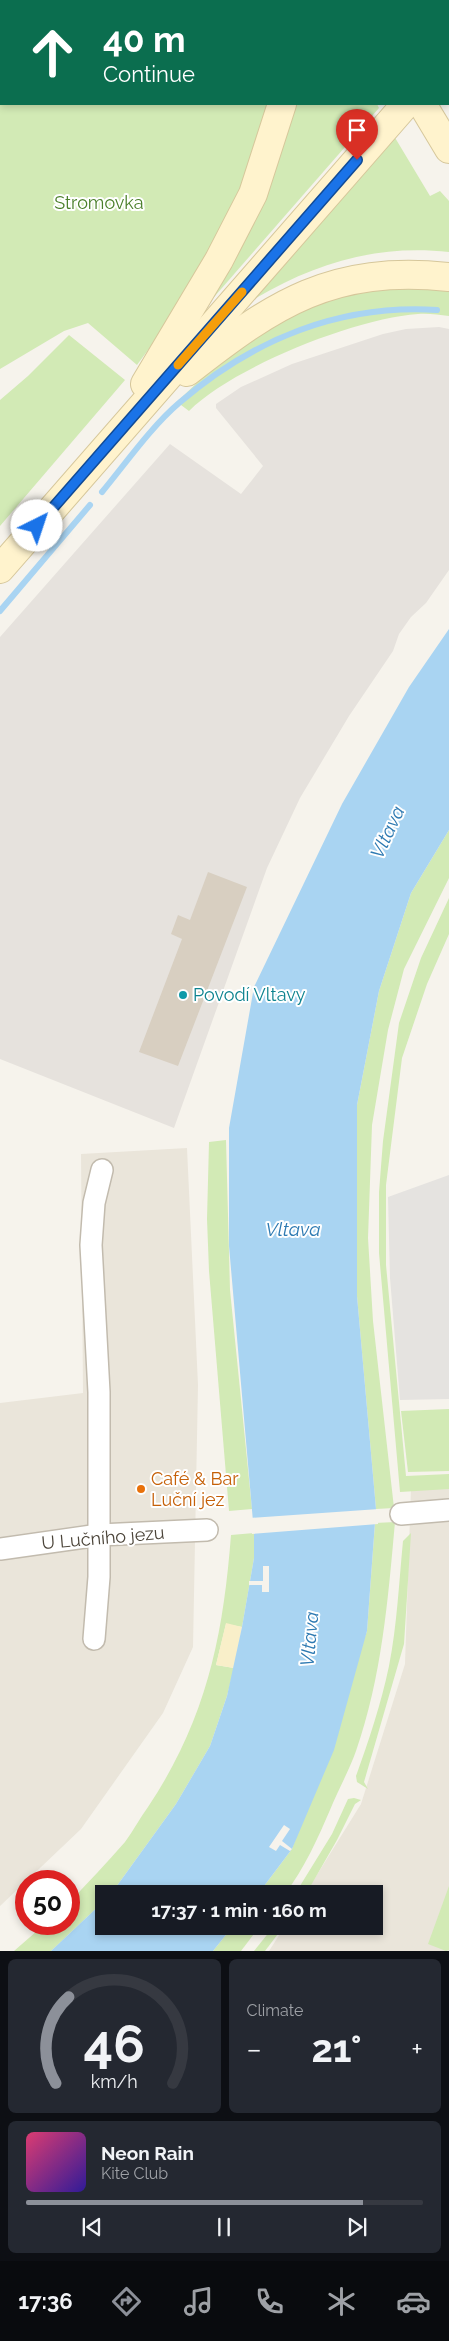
<!DOCTYPE html>
<html lang="en">
<head>
<meta charset="utf-8">
<style>
  body { margin:0; font-family:Raleway,sans-serif; background:#242831; color:#f1f3f6; height:100vh; display:flex; flex-direction:column; font-size:19px; white-space:nowrap }
  * { box-sizing:border-box; margin:0 }
  p { font-size:16px; color:#9ea1a6 }
  .icon { flex:none; width:28px; height:28px; fill:none; stroke:currentColor; stroke-width:2; stroke-linecap:round; stroke-linejoin:round }
  .map { position:relative; height:1951px; overflow:hidden }
  .side { display:flex; flex-direction:column; gap:8px; padding:8px; background:#0d0f14; flex:1 }
  .side>* { flex:none }
  .top-card { position:absolute; left:0px; top:0px; width:450px; height:105px; box-shadow:0 2px 8px #0003; background:#0b6e4f; color:#fff; overflow:hidden }
  .speed { position:absolute; left:15px; top:1870px; display:flex; gap:10px; font-size:25px; font-weight:700; text-align:center }
  .speed>* { display:grid; place-content:center; width:65px; height:65px; border-radius:50%; background:#171b24; box-shadow:0 2px 8px #0003; line-height:1 }
  .speed .limit { border:8px solid #d22; background:#fff; color:#111 }
  .pin { position:absolute; display:grid; place-items:center; width:42px; height:42px; color:#fff; margin:-51px -21px; border-radius:50% 50% 50% 0; rotate:-45deg; box-shadow:0 0 5px #0007 }
  .pin .icon { rotate:45deg }
  .me { position:absolute; width:55px; margin:-28px; rotate:41deg; stroke-linejoin:round; filter:drop-shadow(0 0 4px #0008) }
  .turn { display:flex; align-items:center; gap:18px; height:105px; padding:0 20px; font-size:22px }
  .turn .icon { width:65px; height:65px; stroke-width:2.5 }
  .turn b { display:block; font-size:35px; line-height:42px }
  .big { font-size:38px; font-weight:700; line-height:1.1 }
  .side .card { flex:1; display:flex; flex-direction:column; justify-content:center; gap:8px; min-width:0; padding:0 18px; border-radius:8px; background:#242831 }
  .side .dial { align-items:center; gap:0 }
  .dial svg { height:130px; overflow:visible; fill:none; stroke:#363941; stroke-width:7; stroke-linecap:round; text-anchor:middle }
  .dial text { fill:#f1f3f6; stroke:none }
  .song { display:flex; align-items:center; gap:15px }
  .cover { width:60px; height:60px; border-radius:8px; background:linear-gradient(135deg,hsl(340 70% 55%),hsl(250 70% 35%)) }
  .played { height:5px; border-radius:2px; background:linear-gradient(90deg,#8c9099 85%,#363941 85%) }
  .keys { display:flex; justify-content:space-around; direction:ltr }
  .heat { display:flex; justify-content:space-between; align-items:center; font-size:28px; direction:ltr }
  .side .tiles { flex:1; display:grid; gap:8px; grid-template-columns:1fr 1fr }
  .card:last-child { grid-column:span 2 }
  .trip { position:absolute; left:95px; top:1885px; width:288px; height:50px; border-radius:0px; background:#171b24; box-shadow:0 2px 8px #0003; font-weight:700; line-height:50px; text-align:center }
  .menu { display:flex; height:80px; justify-content:space-around; align-items:center; background:#090b0e; color:#9ea1a6 }
  .menu .icon { width:35px; height:35px }
  .menu .active { color:#8c9099 }
  .menu b { font-size:22px; color:#f1f3f6 }
  .map>svg:first-child { display:block }
  .residential { fill:#eae5da }
  .industrial { fill:#e6e2dd }
  .green { fill:#d2eab5 }
  .sand { fill:#f9efc9 }
  .parking { fill:#e5e3e0 }
  .water { fill:#a9d4f2 }
  .pier { fill:#f6f3ec }
  .lines { fill:none; stroke-linecap:round; stroke-linejoin:round }
  .stream { stroke:#a9d4f2; stroke-width:6 }
  .building { fill:#d8cfc1 }
  .minor-casing { stroke:#c2bbae; stroke-width:24 }
  .secondary-casing { stroke:#d6c79b; stroke-width:30 }
  .minor { stroke:#fff; stroke-width:21 }
  .secondary { stroke:#fff3cd; stroke-width:28 }
  .route-casing { stroke:#114b97; stroke-width:12 }
  .route { stroke:#1a73e8; stroke-width:9 }
  .slow { stroke:#f59e0b; stroke-width:9 }
  .culture-dot { fill:#0f9aa8; stroke:#fff; stroke-width:2 }
  .food-dot { fill:#e8710a; stroke:#fff; stroke-width:2 }
  .labels { text-anchor:middle; stroke-width:4; stroke-linejoin:round; paint-order:stroke }
  .park-label { font-size:18px; fill:#4a7f2a; stroke:#fff }
  .culture-label { font-size:18px; fill:#0d838f; stroke:#fff; text-anchor:start }
  .food-label { font-size:18px; fill:#c56008; stroke:#fff; text-anchor:start }
  .street-label { font-size:18px; fill:#4b4439; stroke:#fff }
  .water-label { font-size:19px; font-style:italic; fill:#2e7ab2; stroke:#fff }
</style>
</head>
<body>
<div class="map">
<svg width="449" height="1951" viewBox="0 0 449 1951">
  <rect width="100%" height="100%" fill="#f6f3ec"/>
  <g class="residential">
    <polygon points="187,1148 198,1385 193,1647 163,1713 81,1829 0,1906 0,1403 83,1393 81,1154"/>
    <polygon points="449,1486 449,1951 269,1951 285,1926 374,1926 374,1894 305,1894 361,1804 405,1664 411,1488"/>
  </g>
  <polygon class="industrial" points="439,327 449,329 449,570 426,603 411,617 399,634 393,651 349,716 300,798 267,868 174,1128 0,1059 0,637 170,444 241,494 263,466 216,408 216,404 241,387 292,364 383,334 406,329"/>
  <g class="green">
    <polygon points="0,0 289,0 1,1 1,104 268,104 236,205 170,320 137,365 88,323 64,331 0,369"/>
    <polygon points="295,104 377,104 379,108 201,312"/>
    <path d="M394,136L430,196L440,191L449,201V252C378,244 316,263 256,298L255,294Z"/>
    <path d="M449,284V316C439,315 428,313 418,314C356,318 233,367 189,411L177,402L208,372L256,333L348,290Z"/>
    <polygon points="69,335 125,380 0,526 0,400 28,376"/>
    <polygon points="449,830 449,878 404,969 388,1030 372,1125 368,1238 373,1321 394,1508 376,1509 357,1296 357,1105 379,991 411,893"/>
    <polygon points="449,898 449,934 427,984 402,1058 386,1185 386,1265 406,1476 449,1474 449,1489 400,1492 379,1253 379,1192 383,1141 399,1023 421,958"/>
    <polygon points="226,1140 230,1290 252,1509 229,1511 209,1271 207,1219 209,1142"/>
    <polygon points="449,1409 449,1471 408,1472 401,1411"/>
    <path d="M395,1522C388,1599 382,1677 356,1751C349,1771 338,1790 330,1810C318,1838 304,1869 285,1894H258L292,1849L367,1631L375,1523Z"/>
    <path d="M254,1533V1558L242,1627L226,1624L216,1665L234,1668L227,1696L210,1746L176,1804L111,1894H104V1901L51,1951H14L45,1924H69V1903C87,1883 107,1863 125,1842C133,1831 140,1818 148,1807C206,1720 223,1638 231,1535Z"/>
    <path d="M411,1533L404,1644L364,1782L368,1789L357,1782L356,1776C369,1740 381,1704 389,1666C397,1625 399,1582 403,1541Z"/>
    <polygon points="354,1798 361,1800 355,1804 337,1840 306,1894 295,1894 332,1834 348,1799"/>
    <polygon points="449,1886 449,1950 446,1951 428,1944"/>
    <polygon points="233,1926 260,1926 241,1951 213,1951"/>
    <polygon points="274,1926 284,1926 265,1951 254,1951"/>
  </g>
  <polygon class="sand" points="226,1623 242,1627 234,1668 216,1665"/>
  <polygon class="parking" points="449,1175 449,1399 400,1400 390,1278 388,1197"/>
  <g class="water">
    <polygon points="449,629 449,830 411,893 379,991 357,1105 357,1296 376,1509 367,1631 334,1750 292,1849 258,1894 111,1894 176,1804 210,1746 227,1696 242,1627 254,1558 254,1533 229,1246 229,1128 254,987 342,804 409,687"/>
    <polygon points="104,1901 104,1926 233,1926 213,1951 51,1951"/>
  </g>
  <g class="pier">
    <polygon points="379,1509 378,1524 252,1534 250,1518"/>
    <polygon points="263,1566 269,1566 269,1592 262,1592 262,1585 249,1585 249,1581 263,1581"/>
    <polygon points="284,1825 290,1829 282,1841 292,1849 290,1851 280,1845 276,1851 269,1847"/>
  </g>
  <g class="lines">
    <g class="stream">
      <path d="M102,492C126,463 151,427 179,403C253,339 340,304 437,310"/>
      <polyline points="0,611 90,505"/>
    </g>
  </g>
  <polygon class="building" points="208,872 247,887 178,1066 139,1052 182,939 171,934 178,915 190,920"/>
  <g class="lines">
    <g class="minor-casing">
      <g id="minor">
        <polyline points="401,1514 449,1510"/>
        <polyline points="0,1549 99,1535 207,1530"/>
        <polyline points="94,1639 99,1577 99,1392 91,1245 94,1203 102,1170"/>
      </g>
    </g>
    <g class="secondary-casing">
      <g id="secondary">
        <polyline points="388,0 389,1"/>
        <polyline points="307,1 307,0"/>
        <polyline points="422,104 449,149"/>
        <path d="M187,372C275,303 332,265 449,277"/>
        <polyline points="145,384 219,260 253,194 282,104"/>
        <polyline points="0,569 406,104"/>
      </g>
    </g>
    <use href="#minor" class="minor"/>
    <use href="#secondary" class="secondary"/>
  </g>
  <g class="lines">
    <g class="route-casing">
      <polyline id="route" points="37,526 357,160"/>
    </g>
    <use href="#route" class="route"/>
    <polyline class="slow" points="178,365 242,292"/>
  </g>
  <circle class="culture-dot" cx="183" cy="995" r="5"/>
  <circle class="food-dot" cx="141" cy="1489" r="5"/>
  <g class="labels">
    <g class="park-label">
      <text x="99" y="209">Stromovka</text>
    </g>
    <g class="culture-label">
      <text x="193" y="1001">Povodí Vltavy</text>
    </g>
    <g class="food-label">
      <text x="151" y="1485">Café &amp; Bar<tspan x="151" dy="21">Luční jez</tspan></text>
    </g>
    <g class="street-label">
      <text transform="translate(103 1538) rotate(-5)" y="6">U Lučního jezu</text>
    </g>
    <g class="water-label">
      <text transform="translate(387 832) rotate(-65)" y="7">Vltava</text>
      <text x="293" y="1236">Vltava</text>
      <text transform="translate(309 1639) rotate(-85)" y="7">Vltava</text>
    </g>
  </g>
</svg>
<div class="speed"><div class="limit">50</div></div>
<div class="pin" style="left:357px;top:160px;background:#d93025"><svg class="icon" aria-label="arrive" viewBox="0 0 24 24"><path d="M6 21V4h12l-3 4 3 4H6"/></svg></div>
<svg class="me" style="left:37px;top:526px" viewBox="-20 -20 40 40"><circle r="19" fill="#fff"/><path d="M0-13L10 11 0 6-10 11z" fill="#1a73e8"/></svg>
<div class="trip">17:37 · 1 min · 160 m</div>
<div class="top-card">
<div class="turn"><svg class="icon" aria-label="ahead" viewBox="0 0 24 24"><path d="M12 20V5M6 11l6-6 6 6"/></svg><div><b>40 m</b>Continue</div></div>
</div>
</div>
<section class="side">
<div class="tiles">
<div class="card dial"><svg viewBox="0 0 100 80">
<path d="M14 69A42 42 0 1 1 86 69"/>
<path d="M14 69A42 42 0 0 1 22 16" stroke="#8c9099"/>
<text x="50" y="56" font-size="32" font-weight="700">46</text>
<text x="50" y="72" font-size="11">km/h</text>
</svg></div>
<div class="card"><p>Climate</p>
<div class="heat"><a>−</a><b class="big">21°</b><a>+</a></div>
</div>
<div class="card">
<div class="song"><i class="cover"></i><div><b>Neon Rain</b><p>Kite Club</p></div></div>
<div class="played"></div>
<div class="keys"><svg class="icon" aria-label="previous" viewBox="0 0 24 24"><path d="M18 5L8 12l10 7zM5 5v14"/></svg><svg class="icon" aria-label="pause" viewBox="0 0 24 24"><path d="M8 5v14M16 5v14"/></svg><svg class="icon" aria-label="next" viewBox="0 0 24 24"><path d="M6 5l10 7-10 7zM19 5v14"/></svg></div>
</div>
</div>
</section>
<nav class="menu">
<b>17:36</b>
<svg class="icon active" aria-label="directions" viewBox="0 0 24 24"><path d="M12 3l9 9-9 9-9-9zM9 14v-3h6M13 9l2 2-2 2"/></svg>
<svg class="icon" aria-label="music" viewBox="0 0 24 24"><path d="M9 18V5l10-2v13"/><circle cx="6" cy="18" r="3"/><circle cx="16" cy="16" r="3"/></svg>
<svg class="icon" aria-label="phone" viewBox="0 0 24 24"><path d="M5 4h4l2 5-3 2q2 4 5 5l2-3 5 2v4C11 20 4 13 5 4z"/></svg>
<svg class="icon" aria-label="climate" viewBox="0 0 24 24"><path d="M12 3v18M4 7l16 10M4 17L20 7"/></svg>
<svg class="icon" aria-label="car" viewBox="0 0 24 24"><path d="M5 17H2v-5l4-1 3-4h7l3 4 3 1v5h-3M9 17h6M6 11h13"/><circle cx="7" cy="17" r="2"/><circle cx="17" cy="17" r="2"/></svg>
</nav>
</body>
</html>
